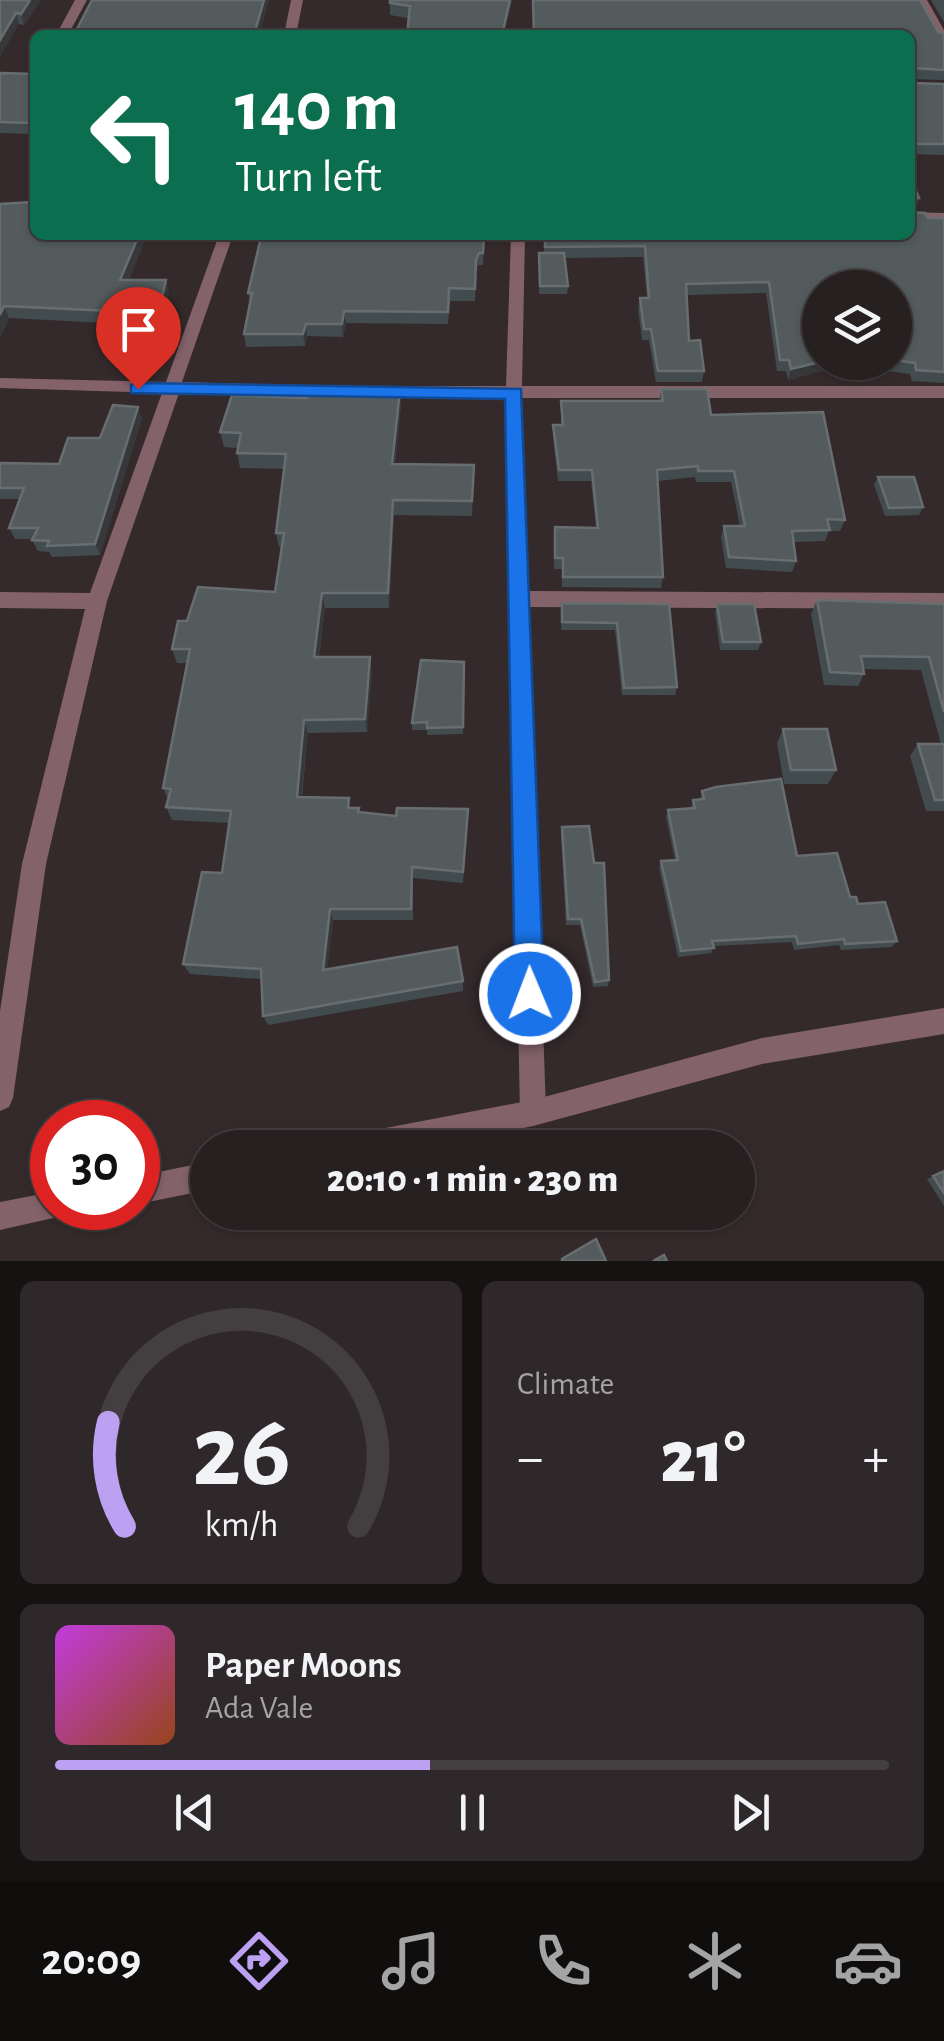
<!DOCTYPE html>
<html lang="en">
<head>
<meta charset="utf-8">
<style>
  body { margin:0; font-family:"Alegreya Sans",sans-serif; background:#2f282a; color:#f1f3f6; height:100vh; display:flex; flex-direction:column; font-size:38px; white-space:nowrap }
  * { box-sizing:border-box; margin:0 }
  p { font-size:32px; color:#a4a3a5 }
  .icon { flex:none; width:55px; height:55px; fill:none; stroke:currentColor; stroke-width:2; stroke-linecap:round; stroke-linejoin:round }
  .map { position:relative; height:1261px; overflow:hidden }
  .panel { display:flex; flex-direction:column; gap:20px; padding:20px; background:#151212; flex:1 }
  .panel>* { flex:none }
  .top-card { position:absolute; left:30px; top:30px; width:885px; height:210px; border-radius:15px; box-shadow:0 2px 8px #0004,0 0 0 2px #433e3f; background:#0b6e4f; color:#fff; overflow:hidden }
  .controls { position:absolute; left:802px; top:270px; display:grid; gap:20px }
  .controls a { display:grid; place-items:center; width:110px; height:110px; border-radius:50%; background:#272021; box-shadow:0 2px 8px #0004,0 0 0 2px #433e3f; font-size:50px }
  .speed { position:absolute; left:30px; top:1100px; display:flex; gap:20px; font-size:50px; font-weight:700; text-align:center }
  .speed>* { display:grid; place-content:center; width:130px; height:130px; border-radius:50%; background:#272021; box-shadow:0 2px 8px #0004,0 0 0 2px #433e3f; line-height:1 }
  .speed .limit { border:15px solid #d22; background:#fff; color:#111 }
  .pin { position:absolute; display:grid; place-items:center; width:85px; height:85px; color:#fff; margin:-102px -42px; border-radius:50% 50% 50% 0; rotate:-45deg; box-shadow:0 0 10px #0007 }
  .pin .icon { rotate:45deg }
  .me { position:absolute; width:110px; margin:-55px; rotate:359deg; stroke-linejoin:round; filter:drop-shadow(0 0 8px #0008) }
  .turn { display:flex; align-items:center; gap:35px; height:210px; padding:0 40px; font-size:45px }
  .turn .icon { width:130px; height:130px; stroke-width:2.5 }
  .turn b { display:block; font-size:70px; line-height:85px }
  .big { font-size:75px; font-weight:800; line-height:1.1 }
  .panel .card { flex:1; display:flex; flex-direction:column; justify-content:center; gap:15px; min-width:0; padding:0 35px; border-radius:15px; background:#2f282a }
  .panel .dial { align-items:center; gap:0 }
  .dial svg { height:260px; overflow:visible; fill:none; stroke:#433e3f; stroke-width:7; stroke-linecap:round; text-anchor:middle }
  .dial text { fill:#f1f3f6; stroke:none }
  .song { display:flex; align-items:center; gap:30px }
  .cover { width:120px; height:120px; border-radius:15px; background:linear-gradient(135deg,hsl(290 70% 55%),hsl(20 70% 35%)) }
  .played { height:10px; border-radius:5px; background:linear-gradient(90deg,#bca0f2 45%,#433e3f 45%) }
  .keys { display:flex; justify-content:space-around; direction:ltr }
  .heat { display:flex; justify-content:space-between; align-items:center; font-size:55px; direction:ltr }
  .panel .tiles { flex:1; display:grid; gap:20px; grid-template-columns:1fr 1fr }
  .card:last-child { grid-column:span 2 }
  .trip { position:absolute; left:190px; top:1130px; width:565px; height:100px; border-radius:50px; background:#272021; box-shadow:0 2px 8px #0004,0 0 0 2px #433e3f; font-weight:800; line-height:100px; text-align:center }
  .dock { display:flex; height:160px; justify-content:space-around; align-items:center; background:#100d0d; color:#a4a3a5 }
  .dock .icon { width:70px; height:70px }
  .dock .current { color:#bca0f2 }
  .dock b { font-size:45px; color:#f1f3f6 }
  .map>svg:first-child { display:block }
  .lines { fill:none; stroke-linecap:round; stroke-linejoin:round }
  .minor { fill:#84626a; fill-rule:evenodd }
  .tertiary { fill:#84626a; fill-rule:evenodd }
  .wall { fill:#424c4e; fill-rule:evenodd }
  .shaded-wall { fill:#36383a }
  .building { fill:#535b5d; stroke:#686e70; stroke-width:2.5 }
  .route { fill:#1a73e8; stroke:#114b97; stroke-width:2.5 }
</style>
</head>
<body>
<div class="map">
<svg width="944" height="1261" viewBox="0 0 944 1261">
  <rect width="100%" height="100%" fill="#342a2c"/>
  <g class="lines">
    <g class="minor">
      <polygon points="75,0 87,0 68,35 56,35"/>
      <polygon points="291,0 303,0 296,35 284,35"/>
      <polygon points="915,0 927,0 944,30 944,44 938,40"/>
      <polygon points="910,212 944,213 944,221 910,220"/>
      <polygon points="219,235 233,235 182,382 332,386 340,392 332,398 179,393 107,601 46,864 13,1098 9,1107 0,1111 0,1011 22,864 85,609 0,608 0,592 90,593 162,393 0,388 0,378 166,382"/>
      <polygon points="511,235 525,235 522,386 944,386 944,398 522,398 529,591 944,593 944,609 529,607 546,1113 542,1122 533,1126 524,1122 520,1113 506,398 376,398 368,392 376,386 506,386"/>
    </g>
    <g class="tertiary">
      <polygon points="944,1008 944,1034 762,1064 533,1126 426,1148 341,1148 344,1138 354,1134 533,1100 762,1038"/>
      <polygon points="208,1162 208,1190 138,1204 138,1176"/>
      <polygon points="52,1192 52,1208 65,1208 62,1216 0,1230 0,1202"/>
    </g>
  </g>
  <g class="wall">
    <polygon points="0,0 41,0 24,25 19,24"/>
    <polygon points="92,0 269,0 259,35 79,35 77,29"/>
    <polygon points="390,0 512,0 504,35 390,15"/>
    <polygon points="533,0 938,32 944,34 944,80 910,79"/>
    <polygon points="931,0 944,0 944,22"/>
    <polygon points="0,73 35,74 35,134 0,133"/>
    <polygon points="910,80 913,83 944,84 944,155 910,154"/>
    <path d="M910,177L919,198L915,208L911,209V212L928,218H944V383L912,381L910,374L843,365L788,380L786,371H777L766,293L687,295L689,341L704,371L702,382H656L649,340H642L638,309L640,298H647L643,257L565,258L568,286L567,294H539V253H544V235H910ZM895,288V362H820Z"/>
    <polygon points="0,204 35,235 147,235 129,280 169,292 159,336 111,335 107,323 9,318 0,338"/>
    <polygon points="484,235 483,265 478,265 476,272 475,301 450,301 448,324 346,323 343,337 307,336 305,346 246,347 244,334 250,302 248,293"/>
    <polygon points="661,389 711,415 845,520 840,531 829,531 825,541 794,542 796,561 792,572 726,568 721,537 724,526 740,526 731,482 696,482 695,477 658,481 663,577 661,588 562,587 562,569 554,569 555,527 596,528 591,481 558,481 553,436 553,425 561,425 561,401 659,401"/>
    <polygon points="400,390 401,405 395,464 474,465 472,516 394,515 389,608 325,608 319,657 372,671 367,732 308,733 302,797 350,808 359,808 359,812 396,816 468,809 463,883 413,878 413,920 333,920 327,969 463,981 463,991 268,1025 263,1016 261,979 190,974 183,964 222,873 229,823 172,820 166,807 168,800 163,788 187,663 177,663 172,649 187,621 275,592 281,547 279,547 276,533 284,469 240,468 237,453 238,448 224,447 220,432 307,398"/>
    <polygon points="142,418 100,555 52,557 49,552 38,551 32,540 33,539 15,539 9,528 20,499 0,499 0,463 59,464 100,438"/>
    <polygon points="878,477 923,507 919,515 885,516 874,485"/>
    <polygon points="817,600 944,604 944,811 926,811 910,756 918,744 941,744 921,670 863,669 864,674 858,686 824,685 811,614"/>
    <polygon points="562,603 669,604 677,687 675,695 622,695 615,630 561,630"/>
    <polygon points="717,604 761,642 758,650 720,650 715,612"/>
    <polygon points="464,662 463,734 427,735 427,730 412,730 412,723"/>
    <polygon points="783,729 836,770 828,784 784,784 777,743"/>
    <polygon points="702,791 797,856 858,904 897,941 892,947 841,950 839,945 794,950 792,942 714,946 711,953 678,957 659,867 661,861 675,860 666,817 668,810 691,808 693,800 700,800"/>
    <polygon points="562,827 609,980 608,986 593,987 580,925 566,925 561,834"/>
    <polygon points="944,1171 944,1206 927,1179"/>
    <polygon points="654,1212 689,1212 690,1215 687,1218 661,1229"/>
  </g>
  <g class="shaded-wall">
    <polygon points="30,0 41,0 24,25 21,14"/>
    <polygon points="264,0 269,0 259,35 254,35"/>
    <polygon points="510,0 512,0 504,35 502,35"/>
    <polygon points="16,13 19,24 0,57 0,40"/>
    <polygon points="139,235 147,235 124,292 120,280"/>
    <polygon points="166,280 169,292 159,336 156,324"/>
    <polygon points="4,306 9,318 0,338 0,315"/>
    <polygon points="344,311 346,323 343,337 342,324"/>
    <polygon points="306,324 307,336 305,346 303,334"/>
    <polygon points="820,362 844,362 843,365 788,380 791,369"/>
    <polygon points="400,390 401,405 393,479 392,464"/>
    <polygon points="138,407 142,418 100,555 95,544"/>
    <polygon points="393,500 394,515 389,608 388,593"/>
    <polygon points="322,593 325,608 317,670 314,657"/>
    <polygon points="370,657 372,671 367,732 365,719"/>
    <polygon points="304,720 308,733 300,809 297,797"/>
    <polygon points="330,909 333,920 326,980 323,970"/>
  </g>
  <g class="building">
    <polygon points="0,0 30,0 21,14 16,13 0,40"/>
    <polygon points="92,0 264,0 254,35 148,35 151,30 77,29"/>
    <polygon points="390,0 510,0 502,35 407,35 410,6 390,3"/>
    <polygon points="533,0 920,0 938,32 944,34 944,70 913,68 910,78 910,35 534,35"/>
    <polygon points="0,73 35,74 35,123 0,122"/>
    <polygon points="910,80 913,83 944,84 944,144 910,144"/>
    <polygon points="910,177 919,198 911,198 911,212 925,213 928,218 944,218 944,372 916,370 915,363 895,360 895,288 820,288 820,362 791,369 789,360 780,360 769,282 686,284 689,341 700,340 704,371 658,371 651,329 644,329 640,298 649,298 645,246 545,247 545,235 910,235"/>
    <polygon points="34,202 31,206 35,206 35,235 139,235 120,280 166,280 156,324 107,323 111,311 4,306 0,315 0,204"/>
    <polygon points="265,235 484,235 483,253 479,253 476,260 475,289 449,288 448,312 344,311 342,324 306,324 303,334 244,334 252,293 248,293 261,237 264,238"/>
    <polygon points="539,253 564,253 568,286 540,286"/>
    <polygon points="661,389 707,389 711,415 823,412 845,520 827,519 830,530 792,531 796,561 729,557 724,526 745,526 734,471 698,471 698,466 657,470 663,577 563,577 563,558 555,558 555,527 598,528 592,470 559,470 553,425 563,425 561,401 663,401"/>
    <polygon points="400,390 392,464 474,465 472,501 393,500 388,593 322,593 314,657 370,657 365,719 304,720 297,797 349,798 348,808 359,808 358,812 396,816 397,808 468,809 463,872 412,867 411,909 330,909 323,970 457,947 463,981 263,1016 261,969 183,964 202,872 222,873 231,811 166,807 171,789 163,788 190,649 172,649 178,621 187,621 198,587 275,592 284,533 276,533 286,454 237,453 241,433 220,432 232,395 307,398 308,391"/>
    <polygon points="113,405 138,407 95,544 47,546 49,541 32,540 38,528 9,528 24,488 0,488 0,463 59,464 68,438 100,438"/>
    <polygon points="878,477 914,477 923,507 889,508"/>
    <polygon points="817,600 944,604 944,712 929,657 861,656 864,674 830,672"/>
    <polygon points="562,603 669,604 677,687 624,688 617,623 562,622"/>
    <polygon points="717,604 754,604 761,642 723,642"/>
    <polygon points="421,660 464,662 463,727 427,728 427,722 412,723"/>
    <polygon points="783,729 827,729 836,770 791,770"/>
    <polygon points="918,744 944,744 944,800 935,800"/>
    <polygon points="781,779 797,856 837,853 850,897 856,897 858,904 885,902 897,941 845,944 844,939 798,944 796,936 712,941 714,948 681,951 661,861 678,860 668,810 695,808 693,800 704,799 702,791 716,787"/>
    <polygon points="589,826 594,863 604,863 609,980 595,982 581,919 568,919 562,827"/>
    <polygon points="944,1171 944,1193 933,1176"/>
    <polygon points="658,1212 689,1212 690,1215 664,1226"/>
    <polygon points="596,1239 606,1261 562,1261 562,1259"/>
    <polygon points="664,1255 667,1261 653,1261"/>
  </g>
  <polygon class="route" points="138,383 521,389 544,994 540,1004 530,1008 520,1004 515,994 505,399 131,393 131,385"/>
</svg>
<div class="controls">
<a><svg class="icon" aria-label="layers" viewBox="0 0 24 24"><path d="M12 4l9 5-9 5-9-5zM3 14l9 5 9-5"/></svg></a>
</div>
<div class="speed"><div class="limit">30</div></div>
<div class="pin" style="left:138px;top:389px;background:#d93025"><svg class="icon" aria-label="arrive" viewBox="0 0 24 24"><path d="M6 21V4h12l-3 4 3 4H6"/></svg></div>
<svg class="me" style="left:530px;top:994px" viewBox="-20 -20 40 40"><circle r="17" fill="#1a73e8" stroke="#fff" stroke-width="3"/><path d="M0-11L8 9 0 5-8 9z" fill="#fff"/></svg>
<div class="trip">20:10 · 1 min · 230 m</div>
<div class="top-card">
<div class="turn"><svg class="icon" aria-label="left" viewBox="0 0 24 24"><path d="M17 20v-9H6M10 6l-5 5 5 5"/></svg><div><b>140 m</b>Turn left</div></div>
</div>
</div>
<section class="panel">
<div class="tiles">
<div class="card dial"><svg viewBox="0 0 100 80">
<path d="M14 69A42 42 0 1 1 86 69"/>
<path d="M14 69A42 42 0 0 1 9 37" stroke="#bca0f2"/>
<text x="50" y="56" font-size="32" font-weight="700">26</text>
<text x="50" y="72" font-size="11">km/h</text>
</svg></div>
<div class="card"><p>Climate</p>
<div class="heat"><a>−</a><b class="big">21°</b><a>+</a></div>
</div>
<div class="card">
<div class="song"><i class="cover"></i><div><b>Paper Moons</b><p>Ada Vale</p></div></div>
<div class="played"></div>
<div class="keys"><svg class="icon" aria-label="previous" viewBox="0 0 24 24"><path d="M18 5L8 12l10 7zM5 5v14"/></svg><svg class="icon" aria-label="pause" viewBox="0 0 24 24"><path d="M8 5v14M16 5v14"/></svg><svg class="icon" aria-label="next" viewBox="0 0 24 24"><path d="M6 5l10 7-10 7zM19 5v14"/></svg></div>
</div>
</div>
</section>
<nav class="dock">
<b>20:09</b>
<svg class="icon current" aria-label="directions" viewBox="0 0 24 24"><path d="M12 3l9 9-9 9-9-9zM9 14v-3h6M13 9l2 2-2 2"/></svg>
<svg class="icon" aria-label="music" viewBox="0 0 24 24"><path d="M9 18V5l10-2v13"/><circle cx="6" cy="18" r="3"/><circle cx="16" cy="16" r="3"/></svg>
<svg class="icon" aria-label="phone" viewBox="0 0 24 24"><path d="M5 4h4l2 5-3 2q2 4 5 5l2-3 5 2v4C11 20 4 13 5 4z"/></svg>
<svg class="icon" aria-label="climate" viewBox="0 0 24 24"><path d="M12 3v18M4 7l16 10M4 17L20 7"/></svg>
<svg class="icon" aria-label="car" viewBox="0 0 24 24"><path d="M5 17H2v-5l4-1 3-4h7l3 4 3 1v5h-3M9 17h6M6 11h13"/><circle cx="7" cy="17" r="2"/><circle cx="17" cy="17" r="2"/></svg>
</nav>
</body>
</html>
